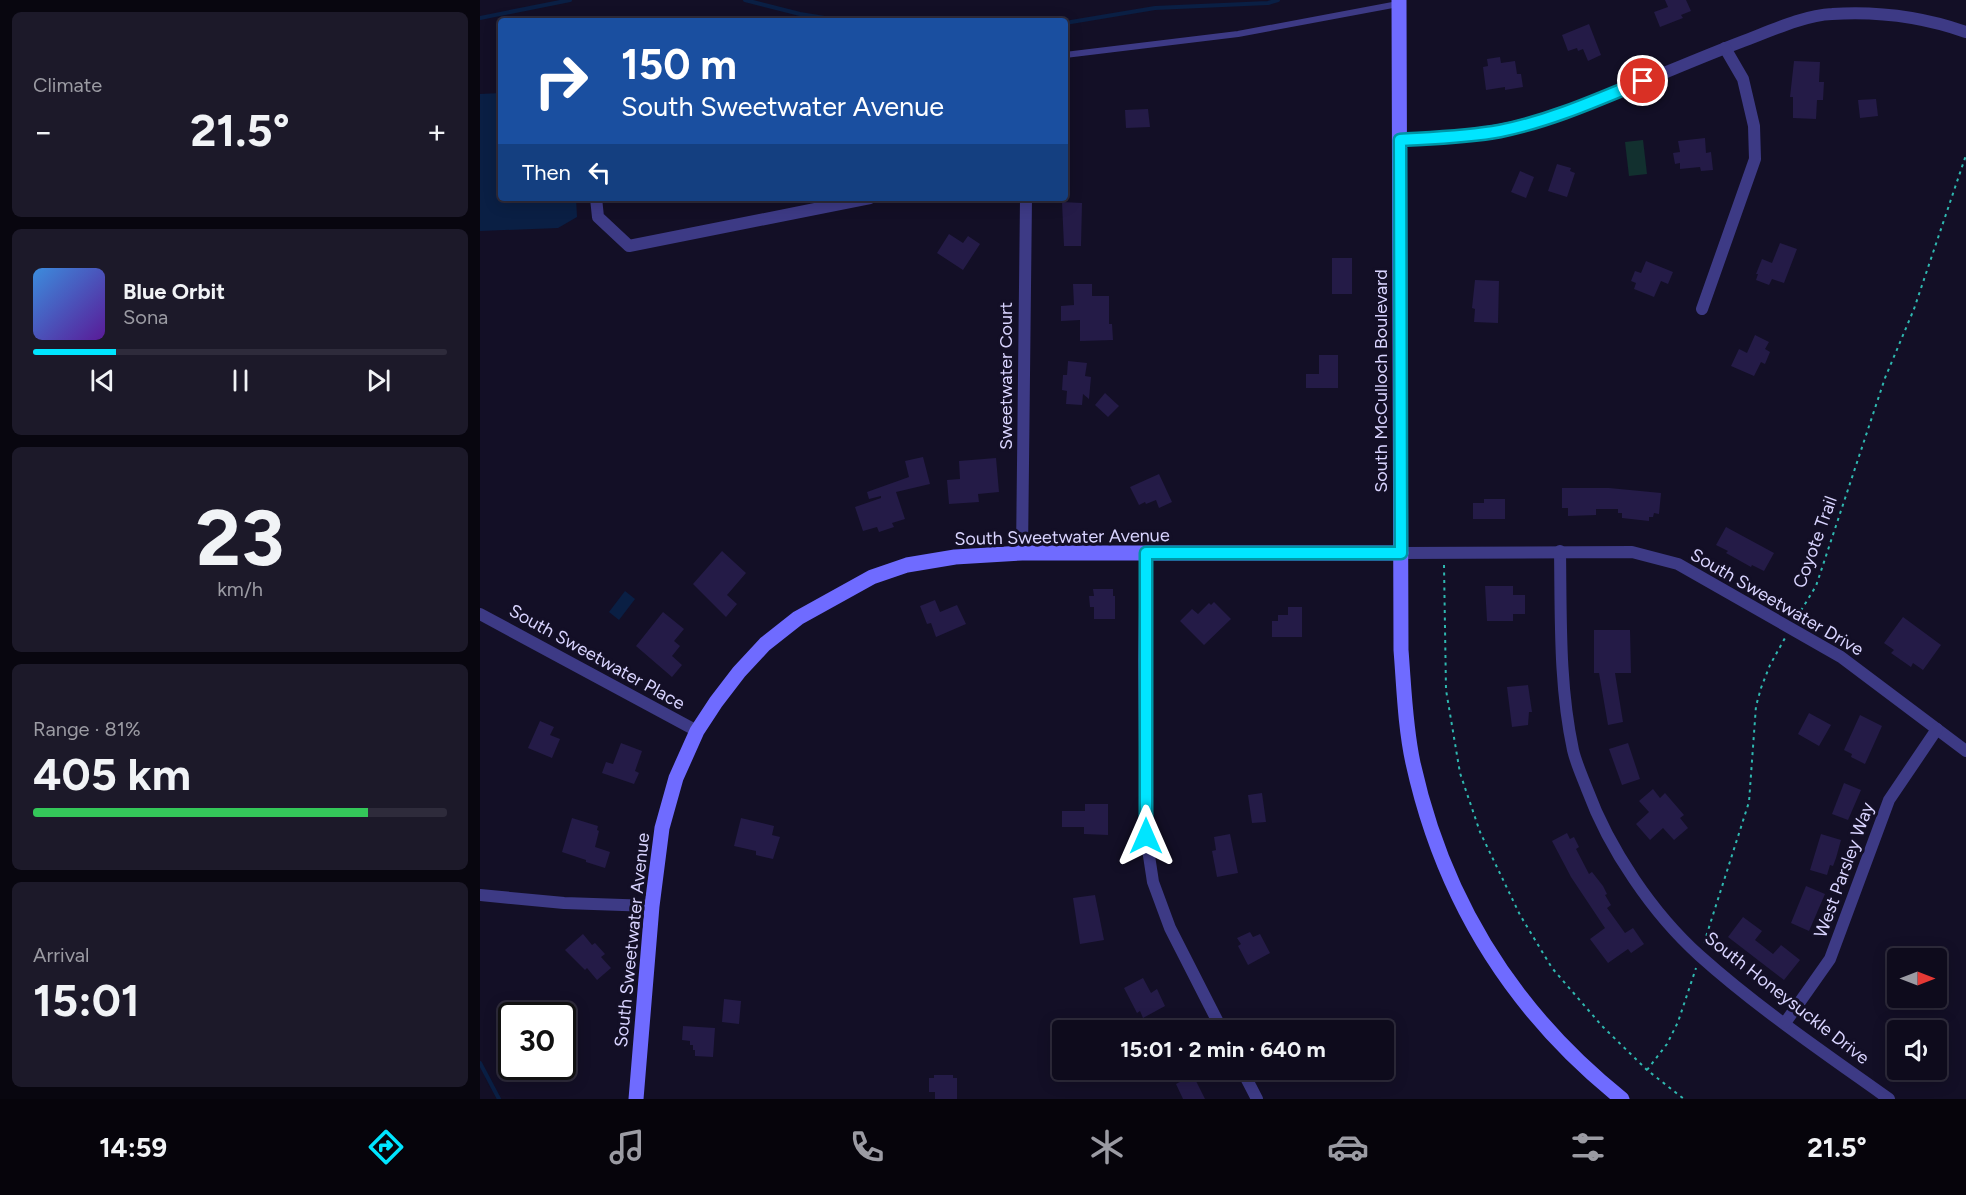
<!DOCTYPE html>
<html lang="en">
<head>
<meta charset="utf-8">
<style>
  body { margin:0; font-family:Figtree,sans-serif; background:#1c1929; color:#f1f3f6; height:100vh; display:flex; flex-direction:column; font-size:22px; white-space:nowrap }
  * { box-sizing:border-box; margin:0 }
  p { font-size:20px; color:#9b9ba3 }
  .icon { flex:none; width:33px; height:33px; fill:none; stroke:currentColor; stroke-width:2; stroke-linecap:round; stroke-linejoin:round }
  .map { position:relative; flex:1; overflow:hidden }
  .sheet { display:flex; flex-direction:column; gap:12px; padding:12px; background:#08060f; width:480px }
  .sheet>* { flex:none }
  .top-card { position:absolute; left:18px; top:18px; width:570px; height:183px; border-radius:6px; box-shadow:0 3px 15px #0003,0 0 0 2px #2e2b3b; background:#1a4fa0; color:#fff; overflow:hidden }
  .needle { width:39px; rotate:90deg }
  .controls { position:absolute; left:1407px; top:948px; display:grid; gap:12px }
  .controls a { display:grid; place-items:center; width:60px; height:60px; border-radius:6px; background:#0e0b1c; box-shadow:0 3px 15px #0003,0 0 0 2px #2e2b3b; font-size:30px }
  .speed { position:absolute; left:18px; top:1002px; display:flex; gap:12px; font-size:30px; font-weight:700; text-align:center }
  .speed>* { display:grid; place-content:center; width:78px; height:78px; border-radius:50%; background:#0e0b1c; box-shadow:0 3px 15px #0003,0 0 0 2px #2e2b3b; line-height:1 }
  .speed .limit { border:3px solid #111; border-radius:9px; background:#fff; color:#111 }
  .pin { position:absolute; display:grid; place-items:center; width:51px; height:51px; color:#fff; margin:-26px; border:3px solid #fff; border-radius:50%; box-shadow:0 2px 6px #0007 }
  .me { position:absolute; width:66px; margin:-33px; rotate:0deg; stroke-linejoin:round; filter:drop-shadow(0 0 4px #0008) }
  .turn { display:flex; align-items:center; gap:21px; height:126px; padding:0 24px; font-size:27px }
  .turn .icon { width:78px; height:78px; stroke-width:2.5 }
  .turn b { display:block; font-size:42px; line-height:51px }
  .then { display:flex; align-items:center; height:57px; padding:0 24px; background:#0003; gap:12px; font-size:22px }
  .big { font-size:45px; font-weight:700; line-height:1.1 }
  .sheet .widget { flex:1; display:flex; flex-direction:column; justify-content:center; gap:9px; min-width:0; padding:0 21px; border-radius:9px; background:#1c1929 }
  .sheet .dial { align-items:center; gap:0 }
  .dial b { font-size:78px; line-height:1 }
  .song { display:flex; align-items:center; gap:18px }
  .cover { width:72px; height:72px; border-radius:9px; background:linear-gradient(135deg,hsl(210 70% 55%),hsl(270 70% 35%)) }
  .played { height:6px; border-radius:3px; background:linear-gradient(90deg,#00e5ff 20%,#2e2b3b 20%) }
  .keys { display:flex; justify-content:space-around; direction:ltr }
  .heat { display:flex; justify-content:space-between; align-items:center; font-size:33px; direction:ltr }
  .charge { height:9px; border-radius:4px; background:linear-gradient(90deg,#34c759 81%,#2e2b3b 0) }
  .trip { position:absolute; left:572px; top:1020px; width:342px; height:60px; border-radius:6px; background:#0e0b1c; box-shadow:0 3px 15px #0003,0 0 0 2px #2e2b3b; font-weight:700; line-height:60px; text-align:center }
  .menu { display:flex; height:96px; justify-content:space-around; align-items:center; background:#06040b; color:#9b9ba3 }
  .menu .icon { width:42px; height:42px }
  .menu .active { color:#00e5ff }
  .menu b { font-size:27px; color:#f1f3f6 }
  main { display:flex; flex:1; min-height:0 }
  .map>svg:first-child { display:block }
  .green { fill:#12302f }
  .water { fill:#0a1f44 }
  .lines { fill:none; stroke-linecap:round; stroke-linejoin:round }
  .stream { stroke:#0a1f44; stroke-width:4 }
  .building { fill:#241b47 }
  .path { stroke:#2fb8b0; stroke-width:2; stroke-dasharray:3 4.5; stroke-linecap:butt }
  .lane { stroke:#3d3a85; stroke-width:6 }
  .street { stroke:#3d3a85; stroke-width:12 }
  .secondary { stroke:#6f6bff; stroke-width:15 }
  .route-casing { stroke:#0095a6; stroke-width:15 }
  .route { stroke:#00e5ff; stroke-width:10 }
  .labels { text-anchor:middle; stroke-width:6; stroke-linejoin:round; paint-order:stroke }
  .street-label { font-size:18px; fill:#d9d4ff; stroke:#130f26 }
</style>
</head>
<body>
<main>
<section class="sheet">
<div class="widget"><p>Climate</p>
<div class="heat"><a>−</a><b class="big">21.5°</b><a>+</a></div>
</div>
<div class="widget">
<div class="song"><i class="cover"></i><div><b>Blue Orbit</b><p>Sona</p></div></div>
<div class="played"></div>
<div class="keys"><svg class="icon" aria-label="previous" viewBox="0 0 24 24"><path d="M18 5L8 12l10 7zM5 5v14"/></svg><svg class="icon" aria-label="pause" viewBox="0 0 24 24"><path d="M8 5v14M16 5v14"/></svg><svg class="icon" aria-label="next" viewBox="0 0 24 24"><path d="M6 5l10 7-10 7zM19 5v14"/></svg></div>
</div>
<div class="widget dial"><b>23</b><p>km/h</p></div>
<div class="widget"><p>Range · 81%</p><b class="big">405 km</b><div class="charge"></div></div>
<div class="widget"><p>Arrival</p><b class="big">15:01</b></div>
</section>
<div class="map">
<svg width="1486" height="1099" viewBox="0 0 1486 1099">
  <rect width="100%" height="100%" fill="#130f26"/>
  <polygon class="green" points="1163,140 1167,174 1149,176 1145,142"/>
  <g class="water">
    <polygon points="21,93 21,198 96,198 97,217 78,228 0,231 0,94"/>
    <polygon points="145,591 155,599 139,620 129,612"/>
  </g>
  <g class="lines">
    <g class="stream">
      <polyline points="265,0 320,14 363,21"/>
      <polyline points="0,18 90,0"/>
      <polyline points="585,23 675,8 788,3 798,0"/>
      <polyline points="0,1063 19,1099"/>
    </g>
  </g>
  <g class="building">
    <polygon points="1185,0 1206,0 1211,11 1201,15 1203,18 1180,27 1174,12 1188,7"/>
    <polygon points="1109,24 1121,55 1108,61 1103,49 1098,51 1097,48 1088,51 1082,35"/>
    <polygon points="1020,57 1021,63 1035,61 1037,74 1041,74 1043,87 1025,90 1025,87 1006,90 1003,67 1008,66 1007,59"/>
    <polygon points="1314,61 1340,62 1339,82 1344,82 1343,100 1337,100 1336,119 1313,118 1313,97 1310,97"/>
    <polygon points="1396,99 1398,116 1380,118 1378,100"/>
    <polygon points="668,109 670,127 646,128 645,110"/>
    <polygon points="1225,138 1226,153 1231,152 1233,170 1221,171 1220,167 1200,169 1200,163 1195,164 1193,153 1200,152 1198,141"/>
    <polygon points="1077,164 1091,168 1090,171 1095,173 1087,197 1068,191"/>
    <polygon points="1040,171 1054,177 1046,198 1031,192"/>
    <polygon points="582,202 602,203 601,246 584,246"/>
    <polygon points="469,234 483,243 488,236 500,244 483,270 457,253"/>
    <polygon points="1300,243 1317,249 1304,283 1292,279 1289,285 1276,280 1278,274 1276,274 1282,259 1292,263"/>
    <rect x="852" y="258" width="20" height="36"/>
    <polygon points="1166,261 1193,272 1188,284 1181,281 1174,297 1154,289 1156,283 1151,281 1155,271 1161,273"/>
    <polygon points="995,280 1019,281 1018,323 994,322 995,309 992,308"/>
    <polygon points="593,284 612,284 612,296 629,296 629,324 632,324 633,340 600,341 600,320 581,321 581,306 594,305"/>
    <polygon points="1275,335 1289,342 1285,349 1290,352 1285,364 1281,362 1274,376 1251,366 1259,349 1267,353"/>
    <polygon points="839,355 858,355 858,388 826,388 826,374 839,374"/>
    <polygon points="588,361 607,363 605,376 611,377 609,399 603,394 602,405 586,404 587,391 582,390 583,375 587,375"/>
    <polygon points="625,393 639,406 628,417 615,405"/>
    <polygon points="443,457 450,484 416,492 425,519 412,523 414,527 399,532 397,527 383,531 375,507 401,498 401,496 389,499 387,492 429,477 425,461"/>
    <polygon points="516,458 519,492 498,494 499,502 469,504 467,480 480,479 479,461"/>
    <polygon points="679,474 692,502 679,508 676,500 666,504 665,502 659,505 650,487"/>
    <polygon points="1082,488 1129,488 1181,493 1179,514 1174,513 1173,517 1169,517 1169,521 1142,518 1142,513 1138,513 1138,509 1116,509 1116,515 1088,516 1088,508 1082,508"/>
    <polygon points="1004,499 1025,499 1025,519 993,519 993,503 1004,503"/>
    <polygon points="1246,527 1294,553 1284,571 1272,565 1271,567 1246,553 1248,551 1236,545"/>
    <polygon points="242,551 266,573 247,595 257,604 246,617 213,584"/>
    <polygon points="1005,586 1033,586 1033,595 1045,595 1045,614 1033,614 1033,621 1007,621"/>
    <polygon points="613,589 633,589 633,596 635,596 635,619 614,619 614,607 610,607 609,596 614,596"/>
    <polygon points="455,600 460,612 477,605 486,624 456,637 451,623 447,624 440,606"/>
    <polygon points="734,602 751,619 724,645 700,621 712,609 718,614 729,603 731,605"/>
    <polygon points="808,607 822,607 822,637 792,637 792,621 798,621 798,615 808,615"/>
    <polygon points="183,612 204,629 194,641 200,646 192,656 202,665 192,677 156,646"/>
    <polygon points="1423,617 1461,645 1443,670 1433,663 1431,667 1411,653 1414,650 1404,643"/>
    <polygon points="1114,630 1150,630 1151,673 1135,673 1143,722 1128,725 1119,673 1114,673"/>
    <polygon points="1048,685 1052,712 1049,712 1048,725 1032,727 1027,687"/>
    <polygon points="1329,713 1351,725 1339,746 1318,734"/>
    <polygon points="1380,715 1402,726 1385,764 1371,757 1372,754 1364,750"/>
    <polygon points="60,721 74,727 70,735 80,739 72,758 48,748"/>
    <polygon points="141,743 162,751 155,771 159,773 154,784 122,773 126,762 133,764"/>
    <polygon points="1148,743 1160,779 1142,785 1129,749"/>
    <polygon points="1364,783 1381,790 1368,820 1352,814"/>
    <polygon points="1173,789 1180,798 1185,793 1204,815 1200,818 1208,828 1194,840 1183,828 1170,840 1156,824 1169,812 1159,801"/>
    <polygon points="782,793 786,822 772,823 768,795"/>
    <polygon points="605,804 628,804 628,835 604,834 604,827 582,827 582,811 605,811"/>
    <polygon points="92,818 118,826 117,830 119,831 115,847 130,852 125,868 106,862 106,860 82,852"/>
    <polygon points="261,818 294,826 292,835 300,837 293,859 276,855 276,851 254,846"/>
    <polygon points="1087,833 1090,839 1094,837 1099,847 1096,849 1109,874 1112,872 1123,886 1127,894 1125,895 1131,905 1127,908 1145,933 1153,928 1164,944 1151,953 1148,949 1128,963 1110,939 1125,928 1091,877 1072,841"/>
    <polygon points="750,834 758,873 737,877 732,851 736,850 734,837"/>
    <polygon points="1341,834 1361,840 1356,858 1353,866 1350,865 1347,875 1330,870"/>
    <polygon points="1326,886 1345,894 1329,931 1311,923"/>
    <polygon points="615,895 624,940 600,944 593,898"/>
    <polygon points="1263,917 1282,931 1275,940 1293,954 1301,945 1320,960 1304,980 1248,937"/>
    <polygon points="770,932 773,937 780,934 790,953 768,965 758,946 761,944 757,938"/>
    <polygon points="103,934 112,945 115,943 125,954 121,957 131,968 117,980 107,968 105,970 85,950"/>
    <polygon points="663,978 671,993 677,989 685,1006 663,1018 660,1011 657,1013 644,988"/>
    <polygon points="244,999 261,1001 259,1024 242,1022"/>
    <polygon points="203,1026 235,1028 233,1057 215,1056 215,1050 213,1050 213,1045 210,1045 210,1041 202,1040"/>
    <polygon points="454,1075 473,1075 473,1078 477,1078 477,1099 455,1099 455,1092 449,1092 449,1078 454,1078"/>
    <polygon points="713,1075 725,1099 703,1099 696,1084"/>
  </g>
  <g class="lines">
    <g class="path">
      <polyline points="964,565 966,690 980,773 1000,832 1040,915 1072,968 1122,1026 1167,1070 1204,1099"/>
      <polyline points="1317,617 1336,586 1405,378 1434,309 1486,155"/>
      <polyline points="1224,943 1269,802 1276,706 1281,688 1290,665 1305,638"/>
      <polyline points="1167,1070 1187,1044 1198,1022 1216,968"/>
    </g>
    <polyline class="lane" points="585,55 758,34 918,4"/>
    <g class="street">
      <path d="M919,140C968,137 1016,134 1063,119C1130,98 1195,67 1261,42C1288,32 1324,15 1352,14C1398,11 1443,17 1486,32"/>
      <polyline points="116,198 118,217 149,246 390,198"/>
      <polyline points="1222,309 1275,159 1274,126 1263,79 1245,48"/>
      <path d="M1080,551C1081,618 1079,685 1093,750C1096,763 1102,776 1107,789C1129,849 1173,914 1220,956C1278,1008 1346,1054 1409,1099"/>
      <polyline points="542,553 546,198"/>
      <polyline points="666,553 664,660 666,836 673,882 690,928 742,1030"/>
      <polyline points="921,553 1152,552 1198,564 1361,657 1486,751"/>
      <polyline points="0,614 217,731"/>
      <polyline points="0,895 84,903 172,906"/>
      <polyline points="1305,1023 1350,959 1409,800 1457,729"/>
      <polyline points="762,1070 777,1099"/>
    </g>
    <g class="secondary">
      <path d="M919,0L921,650C924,687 925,726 933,763C963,899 1033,1012 1142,1099"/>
      <polyline points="156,1099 172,906 182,828 196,778 217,731 236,702 259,672 285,644 318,618 392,577 427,565 475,557 542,553 921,553"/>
    </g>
  </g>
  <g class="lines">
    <g class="route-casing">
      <path id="route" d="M666,836V553H921L920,140C953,138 987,137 1020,131C1070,121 1117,100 1163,81"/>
    </g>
    <use href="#route" class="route"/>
  </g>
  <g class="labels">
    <g class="street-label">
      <text transform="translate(526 376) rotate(-90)" y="6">Sweetwater Court</text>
      <text transform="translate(901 381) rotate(-90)" y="6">South McCulloch Boulevard</text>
      <text transform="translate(582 537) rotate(-1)" y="6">South Sweetwater Avenue</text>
      <text transform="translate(1335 542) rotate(-70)" y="6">Coyote Trail</text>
      <text transform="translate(1297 602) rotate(30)" y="6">South Sweetwater Drive</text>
      <text transform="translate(117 657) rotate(29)" y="6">South Sweetwater Place</text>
      <text transform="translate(1364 870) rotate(-70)" y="6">West Parsley Way</text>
      <text transform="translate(152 940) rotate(-84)" y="6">South Sweetwater Avenue</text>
      <text transform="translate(1307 998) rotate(38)" y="6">South Honeysuckle Drive</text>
    </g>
  </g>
</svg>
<div class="controls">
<a><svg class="needle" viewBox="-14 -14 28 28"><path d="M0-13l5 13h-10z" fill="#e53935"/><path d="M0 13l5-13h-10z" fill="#9b9ba3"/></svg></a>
<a><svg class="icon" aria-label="sound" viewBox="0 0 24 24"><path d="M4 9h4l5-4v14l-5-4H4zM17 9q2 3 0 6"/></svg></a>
</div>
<div class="speed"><div class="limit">30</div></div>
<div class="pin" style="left:1163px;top:81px;background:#d93025"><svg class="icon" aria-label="arrive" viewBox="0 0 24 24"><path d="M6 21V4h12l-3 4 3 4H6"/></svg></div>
<svg class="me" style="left:666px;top:836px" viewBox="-20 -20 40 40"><path d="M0-17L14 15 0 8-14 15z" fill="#00e5ff" stroke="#fff" stroke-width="4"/></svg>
<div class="trip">15:01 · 2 min · 640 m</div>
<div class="top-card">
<div class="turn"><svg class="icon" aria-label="right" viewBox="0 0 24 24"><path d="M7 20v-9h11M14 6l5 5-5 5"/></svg><div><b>150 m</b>South Sweetwater Avenue</div></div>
<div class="then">Then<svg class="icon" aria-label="left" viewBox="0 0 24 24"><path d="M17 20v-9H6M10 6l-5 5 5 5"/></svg></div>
</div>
</div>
</main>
<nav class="menu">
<b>14:59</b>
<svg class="icon active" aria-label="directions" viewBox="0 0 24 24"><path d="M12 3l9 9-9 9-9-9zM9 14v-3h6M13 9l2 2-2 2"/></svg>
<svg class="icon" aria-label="music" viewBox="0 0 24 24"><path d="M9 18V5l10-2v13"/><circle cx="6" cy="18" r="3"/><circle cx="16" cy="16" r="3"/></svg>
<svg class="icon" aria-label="phone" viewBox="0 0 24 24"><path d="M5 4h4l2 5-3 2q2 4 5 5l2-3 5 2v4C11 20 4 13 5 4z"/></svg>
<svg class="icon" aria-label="climate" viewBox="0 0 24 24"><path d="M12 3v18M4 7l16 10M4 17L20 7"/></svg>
<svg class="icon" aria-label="car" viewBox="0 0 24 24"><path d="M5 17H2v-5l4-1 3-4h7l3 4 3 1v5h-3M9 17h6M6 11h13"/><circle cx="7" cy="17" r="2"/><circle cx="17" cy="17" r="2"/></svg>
<svg class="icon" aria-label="filters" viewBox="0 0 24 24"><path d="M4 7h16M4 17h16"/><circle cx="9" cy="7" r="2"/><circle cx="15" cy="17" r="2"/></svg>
<b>21.5°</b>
</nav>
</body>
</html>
